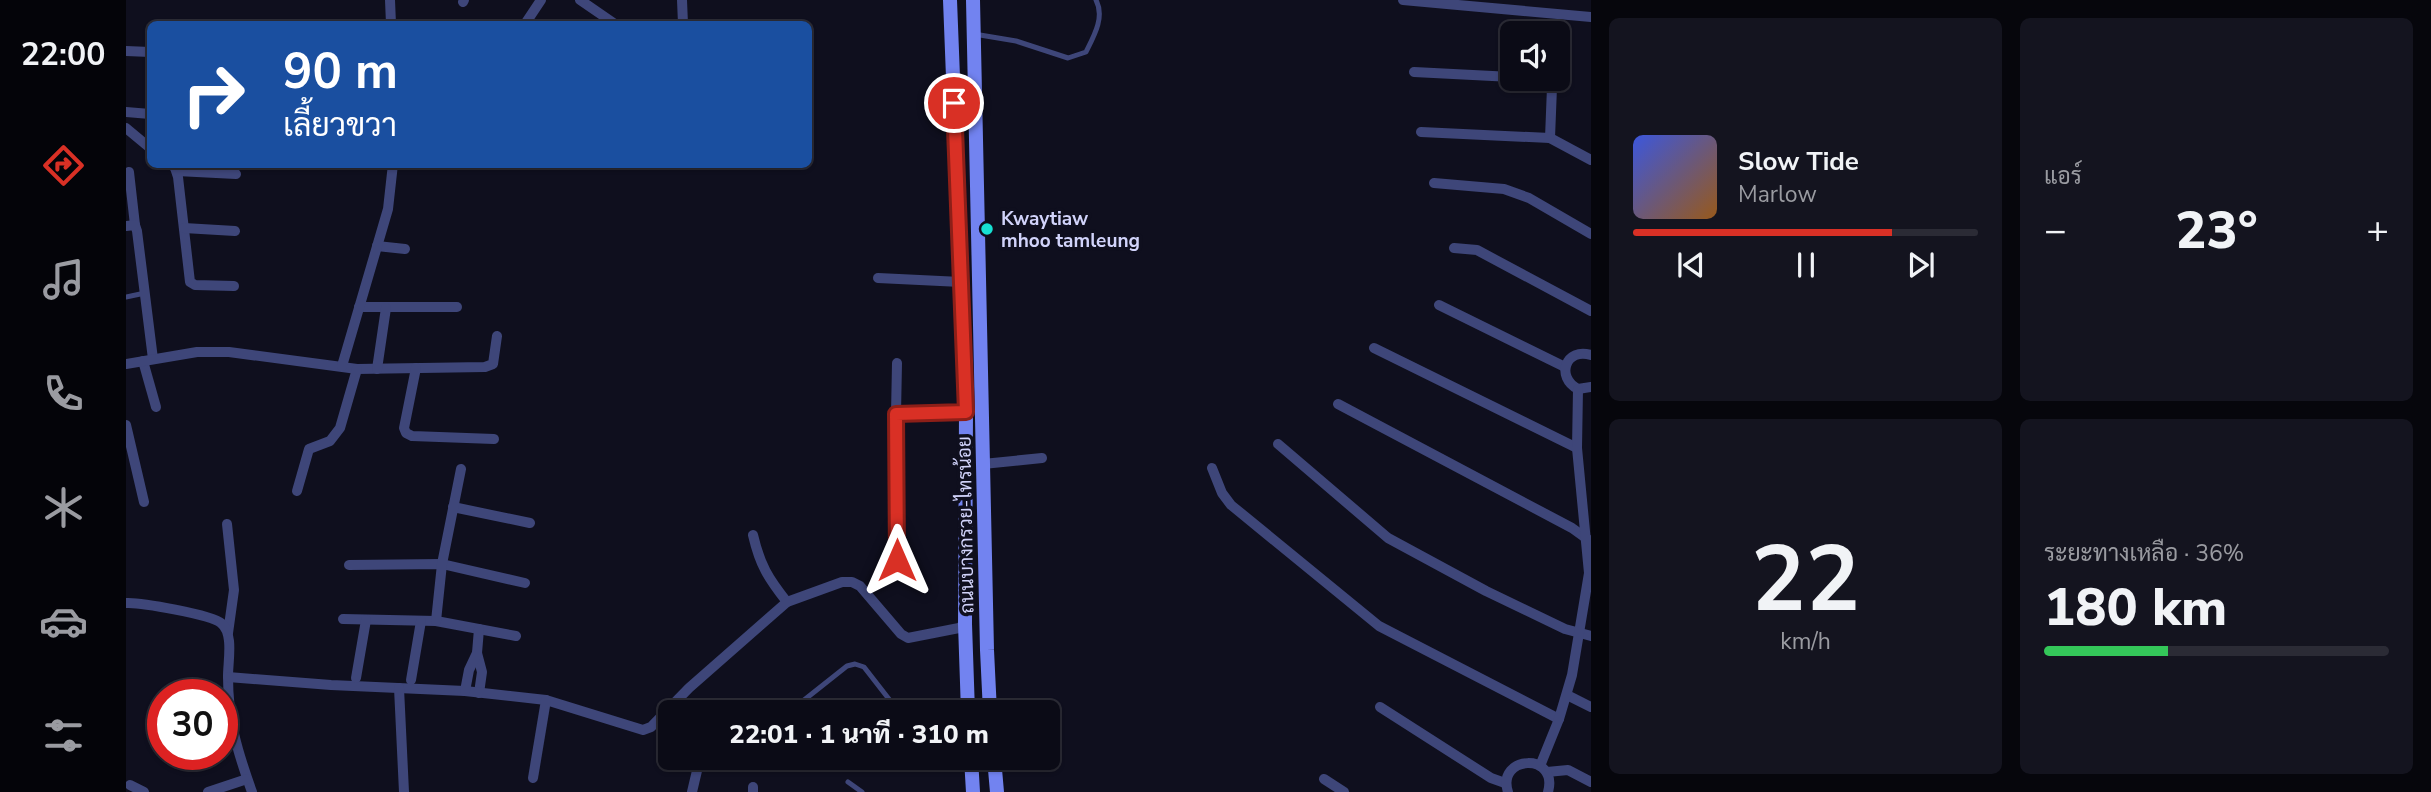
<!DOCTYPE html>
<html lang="th">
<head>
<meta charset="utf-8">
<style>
  body { margin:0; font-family:"Nunito Sans",Sarabun,sans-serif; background:#14141f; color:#f1f3f6; height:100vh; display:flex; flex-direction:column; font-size:26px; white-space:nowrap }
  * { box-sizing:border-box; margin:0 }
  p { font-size:23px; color:#9a9ba1 }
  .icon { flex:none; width:38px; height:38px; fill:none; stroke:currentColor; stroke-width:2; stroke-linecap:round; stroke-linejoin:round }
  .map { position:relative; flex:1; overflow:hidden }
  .panel { display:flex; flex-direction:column; gap:18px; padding:18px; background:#06060c; width:840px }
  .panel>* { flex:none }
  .banner { position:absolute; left:21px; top:21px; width:665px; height:147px; border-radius:10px; box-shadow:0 2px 5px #0004,0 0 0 2px #2b2b35; background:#1a4fa0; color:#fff; overflow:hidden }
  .tools { position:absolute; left:1374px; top:21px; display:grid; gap:14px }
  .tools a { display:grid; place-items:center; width:70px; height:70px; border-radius:10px; background:#0b0b16; box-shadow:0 2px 5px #0004,0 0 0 2px #2b2b35; font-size:35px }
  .speed { position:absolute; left:21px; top:679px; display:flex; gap:14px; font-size:35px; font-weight:700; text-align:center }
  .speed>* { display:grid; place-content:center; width:91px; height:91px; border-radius:50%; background:#0b0b16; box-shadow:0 2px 5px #0004,0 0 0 2px #2b2b35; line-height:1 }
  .speed .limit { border:10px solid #d22; background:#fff; color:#111 }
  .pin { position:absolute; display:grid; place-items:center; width:60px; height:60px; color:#fff; margin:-30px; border:4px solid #fff; border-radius:50%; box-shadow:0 2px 7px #0007 }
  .me { position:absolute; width:77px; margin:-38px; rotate:0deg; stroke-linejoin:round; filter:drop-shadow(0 0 5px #0008) }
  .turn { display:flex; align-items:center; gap:24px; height:147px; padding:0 21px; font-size:32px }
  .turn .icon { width:91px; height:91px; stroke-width:2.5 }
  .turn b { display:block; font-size:49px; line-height:60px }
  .big { font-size:52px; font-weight:800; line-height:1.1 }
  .panel .tile { flex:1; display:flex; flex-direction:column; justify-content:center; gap:10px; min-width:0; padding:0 24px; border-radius:10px; background:#14141f }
  .panel .dial { align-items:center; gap:0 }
  .dial b { font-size:91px; line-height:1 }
  .song { display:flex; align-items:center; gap:21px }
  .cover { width:84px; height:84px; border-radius:10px; background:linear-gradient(135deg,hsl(230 70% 55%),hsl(30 70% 35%)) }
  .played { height:7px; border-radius:4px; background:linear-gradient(90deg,#d93025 75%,#2b2b35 75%) }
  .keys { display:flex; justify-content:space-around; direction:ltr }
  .heat { display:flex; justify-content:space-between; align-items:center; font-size:38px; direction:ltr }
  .charge { height:10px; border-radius:5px; background:linear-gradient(90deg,#34c759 36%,#2b2b35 0) }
  .panel .tiles { flex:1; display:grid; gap:18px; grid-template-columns:repeat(2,1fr) }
  .trip { position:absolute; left:532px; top:700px; width:402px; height:70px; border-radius:10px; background:#0b0b16; box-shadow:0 2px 5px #0004,0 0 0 2px #2b2b35; font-weight:800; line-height:70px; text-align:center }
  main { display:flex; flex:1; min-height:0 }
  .menu { display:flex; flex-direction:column; width:126px; justify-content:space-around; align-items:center; background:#040409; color:#9a9ba1 }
  .menu .icon { width:49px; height:49px }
  .menu .selected { color:#d93025 }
  .menu b { font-size:32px; color:#f1f3f6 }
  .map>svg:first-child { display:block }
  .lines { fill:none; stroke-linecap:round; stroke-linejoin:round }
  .lane { stroke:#3e4679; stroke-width:5 }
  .street { stroke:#3e4679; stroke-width:10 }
  .secondary { stroke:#7283f0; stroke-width:14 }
  .route-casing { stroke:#8d1f18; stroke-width:18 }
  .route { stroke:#d93025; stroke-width:12 }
  .poi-dot { fill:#17e0d3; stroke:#0f0f1e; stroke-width:2.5 }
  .labels { text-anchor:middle; stroke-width:7; stroke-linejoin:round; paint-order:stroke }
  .poi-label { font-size:19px; font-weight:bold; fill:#d1d3fa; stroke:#0f0f1e; text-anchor:start }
  .street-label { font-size:19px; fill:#d1d3fa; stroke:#0f0f1e }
</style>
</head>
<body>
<main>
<nav class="menu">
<b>22:00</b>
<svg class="icon selected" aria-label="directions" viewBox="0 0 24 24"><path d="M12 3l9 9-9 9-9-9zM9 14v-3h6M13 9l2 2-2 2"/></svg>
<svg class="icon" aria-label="music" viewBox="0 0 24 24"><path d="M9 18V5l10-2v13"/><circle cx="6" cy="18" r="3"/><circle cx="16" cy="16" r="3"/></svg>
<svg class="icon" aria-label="phone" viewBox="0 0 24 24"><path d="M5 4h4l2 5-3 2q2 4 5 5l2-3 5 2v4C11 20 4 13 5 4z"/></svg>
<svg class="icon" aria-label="climate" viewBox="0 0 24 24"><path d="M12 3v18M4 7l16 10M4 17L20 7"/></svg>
<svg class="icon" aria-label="car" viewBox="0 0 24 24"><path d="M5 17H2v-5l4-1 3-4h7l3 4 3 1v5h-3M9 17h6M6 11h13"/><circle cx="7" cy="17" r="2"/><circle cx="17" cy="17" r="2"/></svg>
<svg class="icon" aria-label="filters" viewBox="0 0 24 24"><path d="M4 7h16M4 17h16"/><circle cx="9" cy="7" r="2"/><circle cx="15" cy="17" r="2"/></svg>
</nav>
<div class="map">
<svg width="1465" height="792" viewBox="0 0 1465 792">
  <rect width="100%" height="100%" fill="#0f0f1e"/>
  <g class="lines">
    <g class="lane">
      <path d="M848,34L890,41L942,58L960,52C968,36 979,17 970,0"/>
      <polyline points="0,297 19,293"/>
      <polyline points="668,708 721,666 729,664 738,667 773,712"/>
      <polyline points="722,782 736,792"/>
    </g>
    <g class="street">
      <polyline points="264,0 265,24"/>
      <polyline points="454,0 489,24"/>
      <polyline points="556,0 557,24"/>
      <polyline points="1277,0 1465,17"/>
      <polyline points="337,2 338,0"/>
      <polyline points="399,24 415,0"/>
      <polyline points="0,51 24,52"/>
      <polyline points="1288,72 1386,77"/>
      <polyline points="1420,79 1424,81 1426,87 1424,138"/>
      <polyline points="0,112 24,114"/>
      <polyline points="0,128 24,148"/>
      <polyline points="1295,132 1424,138 1465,160"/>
      <polyline points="45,164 49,168 52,177 64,282 69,285 108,286"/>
      <polyline points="51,171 110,174"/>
      <polyline points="3,172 9,225"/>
      <polyline points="1308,183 1378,189 1403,198 1465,234"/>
      <polyline points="0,226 9,225 11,231 27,359"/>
      <polyline points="58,228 109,231"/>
      <polyline points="251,246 279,249"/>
      <polyline points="1328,248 1351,250 1465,311"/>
      <polyline points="752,278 835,282"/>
      <polyline points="1313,305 1439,367"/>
      <polyline points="233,307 331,307"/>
      <polyline points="1248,348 1451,448"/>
      <path d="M1465,355C1440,347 1429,377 1452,389L1465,387"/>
      <polyline points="17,361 30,407"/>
      <polyline points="0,364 71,352 103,352 231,369 359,367 367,364 371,336"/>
      <polyline points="216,366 262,209 267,164"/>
      <polyline points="290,368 278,428 280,433 286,436 368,439"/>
      <polyline points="251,369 260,308"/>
      <polyline points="1212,404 1446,528 1464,541"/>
      <polyline points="770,414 771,363"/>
      <polyline points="0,425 18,502"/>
      <polyline points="1152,444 1262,538 1360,591 1439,629 1465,636"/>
      <polyline points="857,464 916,458"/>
      <polyline points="1086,468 1096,493 1105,505 1253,626 1433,719"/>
      <polyline points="171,491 183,449 204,441 214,428 231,369"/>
      <polyline points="327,507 404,523"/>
      <polyline points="101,524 108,590 102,633"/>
      <path d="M627,535C634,565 642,578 661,602"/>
      <polyline points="771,560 770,414 840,412"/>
      <polyline points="223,565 316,564 399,583"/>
      <path d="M0,603C14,602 86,615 95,623C108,633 102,661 102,676C102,721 111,750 126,792"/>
      <polyline points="217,619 310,621 390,636"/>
      <polyline points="310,621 316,564 335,469"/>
      <polyline points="351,653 356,672 353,693"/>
      <polyline points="102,677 205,685 339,691 420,700 517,730 525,727 563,688 661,602 716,582 726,582 734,586 775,634 782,638 833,628 839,624"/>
      <polyline points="230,678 240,620"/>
      <polyline points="285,680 295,621"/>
      <polyline points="273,688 278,792"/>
      <polyline points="339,691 343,670 351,653 353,629"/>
      <polyline points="1441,695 1465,707"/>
      <polyline points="1254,707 1365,778 1379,783"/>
      <polyline points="1414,766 1433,719 1446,675 1463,573 1451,448 1452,389"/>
      <polyline points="1421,772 1442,770 1465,782"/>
      <polyline points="407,778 420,700"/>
      <polyline points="1198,779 1218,792"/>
      <polyline points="4,785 18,792"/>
      <polyline points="82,792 121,779"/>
      <polyline points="566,792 574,758"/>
      <polyline points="627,792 627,787"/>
      <path d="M1382,792C1370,755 1433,752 1422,792"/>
    </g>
    <g class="secondary">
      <polyline points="824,0 840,412 839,624 842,712"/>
      <polyline points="847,0 861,650 864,712"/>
      <polyline points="845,758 847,792"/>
      <polyline points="868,758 871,792"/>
    </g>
  </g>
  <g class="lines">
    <g class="route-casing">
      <polyline id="route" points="771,560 770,414 840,412 828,103"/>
    </g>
    <use href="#route" class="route"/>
  </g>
  <circle class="poi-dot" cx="861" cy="229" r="7"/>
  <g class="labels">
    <g class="poi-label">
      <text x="875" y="225">Kwaytiaw<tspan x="875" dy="22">mhoo tamleung</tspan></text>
    </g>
    <g class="street-label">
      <text transform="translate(839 525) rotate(-91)" y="7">ถนนบางกรวย-ไทรน้อย</text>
    </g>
  </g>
</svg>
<div class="tools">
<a><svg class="icon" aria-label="sound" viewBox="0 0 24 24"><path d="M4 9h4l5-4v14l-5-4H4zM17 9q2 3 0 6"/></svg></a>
</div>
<div class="speed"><div class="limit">30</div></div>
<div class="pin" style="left:828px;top:103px;background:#d93025"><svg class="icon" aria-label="arrive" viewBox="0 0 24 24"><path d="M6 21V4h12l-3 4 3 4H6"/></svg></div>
<svg class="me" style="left:771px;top:560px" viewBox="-20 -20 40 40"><path d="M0-17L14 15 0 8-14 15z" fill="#d93025" stroke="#fff" stroke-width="4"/></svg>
<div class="trip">22:01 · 1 นาที · 310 m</div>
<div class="banner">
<div class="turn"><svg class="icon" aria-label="right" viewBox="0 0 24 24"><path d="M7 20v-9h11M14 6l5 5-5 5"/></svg><div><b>90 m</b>เลี้ยวขวา</div></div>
</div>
</div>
<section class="panel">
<div class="tiles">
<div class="tile">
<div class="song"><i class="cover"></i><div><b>Slow Tide</b><p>Marlow</p></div></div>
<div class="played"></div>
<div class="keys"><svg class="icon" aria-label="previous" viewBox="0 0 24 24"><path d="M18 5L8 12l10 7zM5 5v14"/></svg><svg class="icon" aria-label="pause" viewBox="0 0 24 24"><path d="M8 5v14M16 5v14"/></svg><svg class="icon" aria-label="next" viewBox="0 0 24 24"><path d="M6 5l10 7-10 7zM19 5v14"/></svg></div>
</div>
<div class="tile"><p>แอร์</p>
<div class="heat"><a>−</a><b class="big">23°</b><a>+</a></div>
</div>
<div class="tile dial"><b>22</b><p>km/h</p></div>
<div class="tile"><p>ระยะทางเหลือ · 36%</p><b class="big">180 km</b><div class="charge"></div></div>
</div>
</section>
</main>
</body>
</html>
